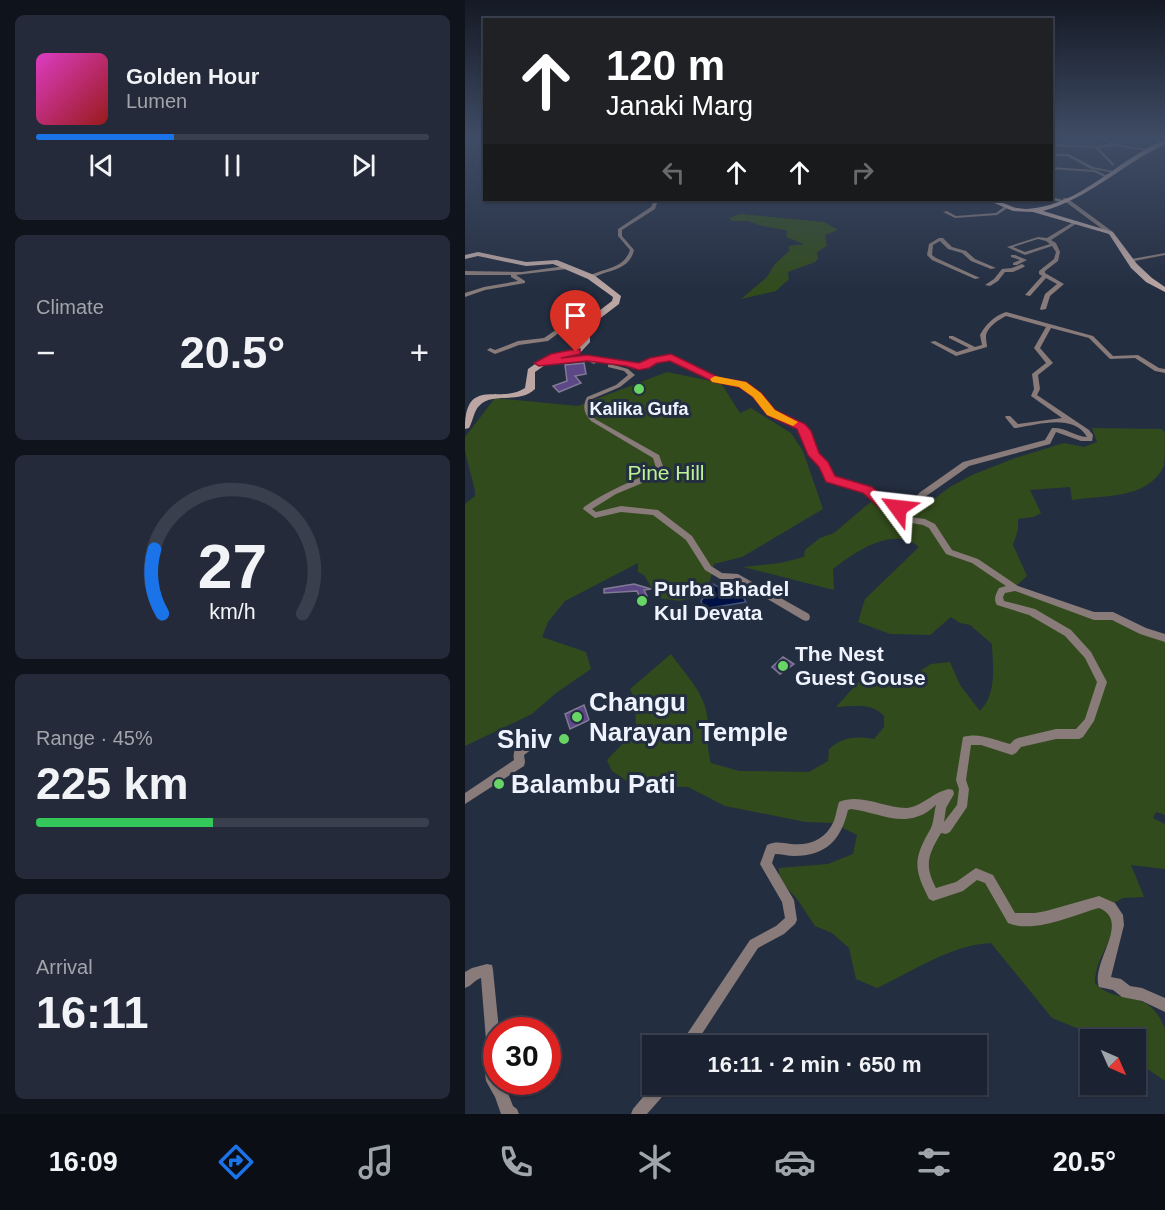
<!DOCTYPE html>
<html lang="en">
<head>
<meta charset="utf-8">
<style>
  body { margin:0; font-family:Helvetica,sans-serif; background:#242a39; color:#f1f3f6; height:100vh; display:flex; flex-direction:column; font-size:22px; white-space:nowrap }
  * { box-sizing:border-box; margin:0 }
  p { font-size:20px; color:#a0a4ab }
  .icon { flex:none; width:33px; height:33px; fill:none; stroke:currentColor; stroke-width:2; stroke-linecap:round; stroke-linejoin:round }
  .map { position:relative; flex:1; overflow:hidden }
  .panel { display:flex; flex-direction:column; gap:15px; padding:15px; background:#0f131b; width:465px }
  .panel>* { flex:none }
  .hud { position:absolute; left:18px; top:18px; width:570px; height:183px; border-radius:0px; box-shadow:0 2px 4px #0004,0 0 0 2px #393f4d; background:#202124; color:#fff; overflow:hidden }
  .needle { width:39px; rotate:135deg }
  .buttons { position:absolute; left:615px; top:1029px; display:grid; gap:12px }
  .buttons a { display:grid; place-items:center; width:66px; height:66px; border-radius:0px; background:#1b2231; box-shadow:0 2px 4px #0004,0 0 0 2px #393f4d; font-size:30px }
  .speed { position:absolute; left:18px; top:1017px; display:flex; gap:12px; font-size:30px; font-weight:700; text-align:center }
  .speed>* { display:grid; place-content:center; width:78px; height:78px; border-radius:50%; background:#1b2231; box-shadow:0 2px 4px #0004,0 0 0 2px #393f4d; line-height:1 }
  .speed .limit { border:9px solid #d22; background:#fff; color:#111 }
  .pin { position:absolute; display:grid; place-items:center; width:51px; height:51px; color:#fff; margin:-62px -26px; border-radius:50% 50% 50% 0; rotate:-45deg; box-shadow:0 0 6px #0007 }
  .pin .icon { rotate:45deg }
  .me { position:absolute; width:66px; margin:-33px; rotate:300deg; stroke-linejoin:round; filter:drop-shadow(0 0 4px #0008) }
  .turn { display:flex; align-items:center; gap:21px; height:126px; padding:0 24px; font-size:27px }
  .turn .icon { width:78px; height:78px; stroke-width:2.5 }
  .turn b { display:block; font-size:42px; line-height:51px }
  .lanes { display:flex; align-items:center; height:57px; padding:0 24px; background:#0003; justify-content:center; gap:30px; direction:ltr }
  .lanes .off { opacity:.35 }
  .big { font-size:45px; font-weight:800; line-height:1.1 }
  .panel .widget { flex:1; display:flex; flex-direction:column; justify-content:center; gap:9px; min-width:0; padding:0 21px; border-radius:9px; background:#242a39 }
  .panel .dial { align-items:center; gap:0 }
  .dial svg { height:156px; overflow:visible; fill:none; stroke:#393f4d; stroke-width:7; stroke-linecap:round; text-anchor:middle }
  .dial text { fill:#f1f3f6; stroke:none }
  .song { display:flex; align-items:center; gap:18px }
  .cover { width:72px; height:72px; border-radius:9px; background:linear-gradient(135deg,hsl(310 70% 55%),hsl(0 70% 35%)) }
  .played { height:6px; border-radius:3px; background:linear-gradient(90deg,#1a73e8 35%,#393f4d 35%) }
  .keys { display:flex; justify-content:space-around; direction:ltr }
  .heat { display:flex; justify-content:space-between; align-items:center; font-size:33px; direction:ltr }
  .charge { height:9px; border-radius:4px; background:linear-gradient(90deg,#34c759 45%,#393f4d 0) }
  .trip { position:absolute; left:177px; top:1035px; width:345px; height:60px; border-radius:0px; background:#1b2231; box-shadow:0 2px 4px #0004,0 0 0 2px #393f4d; font-weight:800; line-height:60px; text-align:center }
  .dock { display:flex; height:96px; justify-content:space-around; align-items:center; background:#0b0e14; color:#a0a4ab }
  .dock .icon { width:42px; height:42px }
  .dock .current { color:#1a73e8 }
  .dock b { font-size:27px; color:#f1f3f6 }
  main { display:flex; flex:1; min-height:0 }
  .map>svg:first-child { display:block }
  .green { fill:#324b1c }
  .water { fill:#001146; stroke:#47557d; stroke-width:1.5 }
  .building { fill:#5c4787; stroke:#817a93; stroke-width:1.5 }
  .lines { fill:none; stroke-linecap:round; stroke-linejoin:round }
  .street { fill:#887b79; fill-rule:evenodd }
  .secondary { fill:#bba6a3; fill-rule:evenodd }
  .route { fill:#e11d48; stroke:#92132f; stroke-width:1.5 }
  .slow { fill:#f59e0b }
  .poi-dot { fill:#68d465; stroke:#242e41; stroke-width:2 }
  .labels { text-anchor:middle; stroke-width:6; stroke-linejoin:round; paint-order:stroke }
  .far-poi-label { font-size:18px; font-weight:bold; fill:#eef3fe; stroke:#242e41 }
  .park-label { font-size:21px; fill:#bdf295; stroke:#242e41 }
  .poi-label { font-size:21px; font-weight:bold; fill:#eef3fe; stroke:#242e41; text-anchor:start }
  .near-poi-label { font-size:26px; font-weight:bold; fill:#eef3fe; stroke:#242e41; text-anchor:start }
</style>
</head>
<body>
<main>
<section class="panel">
<div class="widget">
<div class="song"><i class="cover"></i><div><b>Golden Hour</b><p>Lumen</p></div></div>
<div class="played"></div>
<div class="keys"><svg class="icon" aria-label="previous" viewBox="0 0 24 24"><path d="M18 5L8 12l10 7zM5 5v14"/></svg><svg class="icon" aria-label="pause" viewBox="0 0 24 24"><path d="M8 5v14M16 5v14"/></svg><svg class="icon" aria-label="next" viewBox="0 0 24 24"><path d="M6 5l10 7-10 7zM19 5v14"/></svg></div>
</div>
<div class="widget"><p>Climate</p>
<div class="heat"><a>−</a><b class="big">20.5°</b><a>+</a></div>
</div>
<div class="widget dial"><svg viewBox="0 0 100 80">
<path d="M14 69A42 42 0 1 1 86 69"/>
<path d="M14 69A42 42 0 0 1 10 36" stroke="#1a73e8"/>
<text x="50" y="56" font-size="32" font-weight="700">27</text>
<text x="50" y="72" font-size="11">km/h</text>
</svg></div>
<div class="widget"><p>Range · 45%</p><b class="big">225 km</b><div class="charge"></div></div>
<div class="widget"><p>Arrival</p><b class="big">16:11</b></div>
</section>
<div class="map">
<svg width="700" height="1114" viewBox="0 0 700 1114">
  <rect width="100%" height="100%" fill="#242e41"/>
  <g class="green">
    <polygon points="275,214 359,222 373,230 360,235 362,246 352,252 353,259 350,262 323,272 324,279 311,291 276,299 302,277 309,265 325,250 323,246 339,244 321,237 322,231 320,230 297,226 283,221 267,221 264,218"/>
    <polygon points="202,372 256,383 275,413 286,408 326,433 338,451 358,509 277,557 249,564 242,593 215,601 193,598 179,575 173,572 173,563 100,601 83,622 77,637 121,652 126,669 91,693 67,714 0,746 0,504 10,496 10,491 0,451 0,437 30,398 113,406"/>
    <path d="M627,428L697,429L700,433C700,442 700,457 699,466C683,500 637,495 607,500L605,487L565,490L576,513L568,517L553,519V530L548,545L562,576L550,587L700,639V815L691,812L688,818L700,824V869L666,865L679,897L658,898L649,903C649,911 650,920 648,928C643,948 630,962 630,983C653,1008 683,984 700,1029V1081L671,1061L670,1040L639,1039L587,1018L526,943C485,945 449,971 412,988L391,979L384,948L367,933L350,926L332,899L314,879V868L363,864L388,854L392,835L368,823L341,822L260,806L223,787L169,786L147,771L142,760L171,730L170,701L165,689L206,654C219,673 239,692 242,715C244,732 241,746 246,763L274,771L344,772L363,761L364,749C378,737 390,736 409,739L419,727V716C406,702 389,706 371,707L399,676L419,674L441,680L466,664L485,662L495,685L515,711C532,693 528,668 527,644L505,625L495,623L486,617L465,635L425,634L393,622L400,599L454,547C428,525 390,552 368,569L369,590L278,567L315,563L339,557L340,550L355,538L369,533L408,500L425,513L462,504L485,487L507,475L550,458L599,443L619,447L632,442Z"/>
  </g>
  <polygon class="water" points="248,584 255,588 257,595 275,592 281,602 239,609 236,601"/>
  <g class="building">
    <polygon points="119,363 121,374 110,376 116,383 94,392 88,386 102,381 100,365"/>
    <polygon points="169,584 186,589 179,590 182,596 175,598 172,591 139,593 139,589"/>
    <polygon points="318,657 329,664 315,674 307,667"/>
    <polygon points="119,705 124,720 105,729 100,714"/>
  </g>
  <g class="lines">
    <g class="street">
      <polygon points="629,136 634,136 651,144 685,150 683,151 650,146 634,148 649,164 648,166 630,148 586,146 586,144 631,146 646,144"/>
      <polygon points="586,154 604,154 628,167 653,172 651,173 626,169 602,156 586,156"/>
      <polygon points="586,167 630,170 645,177 642,178 629,172 586,169"/>
      <polygon points="586,197 598,200 598,201 596,202 586,200"/>
      <polygon points="598,198 602,198 648,232 648,234 644,234 598,200"/>
      <path d="M189,200H193L190,209L157,230V236L169,250C164,271 144,269 128,278H124V276C139,268 159,269 165,250L153,236V229L186,207Z"/>
      <polygon points="549,200 556,200 534,204 532,203"/>
      <polygon points="540,206 544,207 532,215 490,218 478,212 482,211 491,216 531,213"/>
      <path d="M610,221L614,222L586,240L591,243L595,252L593,261L580,271V273L599,284L585,296L581,309L576,310L575,309L580,294L592,284L581,278L565,296L560,295L577,276L574,274V271L589,259L591,252L587,246L560,255L542,247L573,237L582,238ZM573,239L581,241L585,244L560,252L548,247Z"/>
      <polygon points="474,238 478,238 487,247 501,251 510,259 531,268 526,269 506,261 497,253 483,249 475,241 468,245 467,255 471,258 515,278 510,279 467,260 462,255 464,244"/>
      <polygon points="700,253 700,255 664,262 661,260"/>
      <polygon points="546,255 550,255 562,260 552,265 548,265 548,263 555,260 546,257"/>
      <polygon points="557,264 560,266 559,267 548,272 540,272 533,281 525,286 520,285 529,279 537,269 547,268"/>
      <polygon points="100,266 102,267 102,269 51,275 60,281 60,283 20,290 0,297 0,293 19,287 53,281 46,277 46,275 0,275 0,271 57,272"/>
      <path d="M541,312L628,336L648,356L673,355L694,368L700,369V373L690,371L670,358L645,359L624,338L586,328L575,348L588,363L573,375L575,389L572,395L624,430L628,435L627,441H616L591,432L585,444L504,466L460,497L455,505L444,510L438,509L445,517L460,519L470,524L487,550L513,559L553,586L629,612H648L681,628L700,634V642L675,634L647,620H629L550,591L540,593L538,597L539,601L570,609L606,630L626,652L642,682L629,721L618,737L614,739H591L556,747L551,753L547,755L516,745H506L501,780L504,789L502,807L485,832L481,834L476,833C463,855 459,865 471,888L491,882L511,868L528,875L550,913H570L581,911L634,896L650,903L658,915L659,925L646,977L656,979L665,986L677,988L700,998V1012L677,1001L657,997L648,990L634,987C625,963 667,921 634,908C608,915 569,934 543,923L520,883L512,880L498,891L468,901L464,899C453,877 447,864 459,841C461,836 464,832 466,828C469,821 469,812 471,805C465,810 459,815 451,817C430,824 407,811 386,809L383,810C376,840 361,856 329,856C323,856 317,854 310,854L307,863L329,900L332,920L330,924L319,934L293,948L229,1046H214L285,940L311,926L320,918L317,902L295,864L302,845C311,841 317,843 326,844C345,846 361,839 369,821C371,815 372,808 374,802C397,793 418,808 441,808C457,807 468,792 484,789L488,790L489,794L481,808L479,822L492,805L494,789L491,780L498,737C514,732 530,740 545,744L549,740L553,738L591,729H611L620,719L632,682L620,658L600,636L564,615L532,605C528,599 531,594 534,588L541,586L507,563L481,554L464,528L458,525L440,522L434,517L430,509L418,508L400,492L362,481L356,466L345,455L337,431L334,428L304,414L297,404L275,386L250,381L205,359L191,362L182,367L174,369L161,365L132,362L129,364L121,360L75,365L72,363L75,361L122,356L127,358L162,361L174,365L178,364L187,359L206,355L254,378L279,384L302,402L309,412L338,424L343,431L352,454L362,463L368,477L406,488L423,503L443,504L449,501L454,493L498,462L580,440L587,428C600,427 609,436 622,437C608,413 573,425 551,428H549L540,417L541,416H545L553,424L597,418L566,396L569,389L567,374L581,363L569,348L581,327L541,316C533,320 521,328 521,337C521,341 522,344 522,347L491,356L465,342L470,341L492,352L504,348L484,338V336H488L510,347L517,345L515,335C521,324 529,316 541,312Z"/>
      <polygon points="125,319 128,321 127,322 99,329 83,341 54,345 30,354 22,350 25,348 30,350 53,341 79,338 95,327"/>
      <path d="M145,364L163,369L170,375L155,387L127,399C125,407 125,412 130,419L194,455L200,472L199,474L151,494L127,509L131,512L156,506L193,510L227,536L246,566L257,573L273,574L344,614L345,617L344,620L341,621L338,620L269,579H255L240,570L221,540L188,515L156,512L130,518L118,509L119,507C142,491 166,481 192,471L188,458L126,421C119,413 117,407 122,397L151,385L163,375L159,371L143,367V365Z"/>
      <path d="M63,741L67,743L68,746L67,749L59,755L60,762L59,766L0,804V793L49,760C47,749 53,745 63,741Z"/>
      <path d="M22,964L27,965L28,970L34,1030H32V1082H37L41,1088L48,1106L52,1109L54,1114H36L30,1097L21,1081L19,1063L21,1040L16,978C9,980 7,986 0,988V972L7,968Z"/>
      <polygon points="189,1084 206,1084 204,1089 182,1114 166,1114 168,1109"/>
    </g>
    <g class="secondary">
      <path d="M700,140V144C658,164 623,199 578,211L648,232L672,264L687,278L700,287V292L681,282L666,268L644,234L568,212L548,211L522,200C532,199 539,204 548,207C557,210 567,209 576,207C623,198 656,157 700,140Z"/>
      <path d="M13,252L61,262L92,260L129,275L156,296L154,304L125,326V342L114,354L86,361L70,372V389C53,405 27,391 14,406C9,411 8,421 4,428L0,429C0,375 35,405 60,388L63,369L80,357L108,350L117,341L118,323L147,301L148,297L123,279L88,264L61,266L13,256L0,259V255Z"/>
    </g>
  </g>
  <linearGradient id="sky" x2="0" y2="1"><stop stop-color="#141924"/><stop offset="0.47" stop-color="#3f4c65"/><stop offset="1" stop-color="#3f4c65" stop-opacity="0"/></linearGradient>
  <rect width="700" height="292" fill="url(#sky)"/>
  <polygon class="route" points="111,349 115,349 115,354 96,358 122,355 174,363 185,358 206,354 255,378 281,382 296,393 310,410 340,424 346,431 354,453 363,462 370,476 407,487 425,502 437,505 439,508 433,513 416,509 398,493 361,482 354,467 343,455 332,429 302,415 288,397 274,387 249,382 205,361 192,363 184,368 174,370 161,366 122,361 74,366 69,363 86,354"/>
  <polygon class="slow" points="250,376 281,382 296,393 310,410 333,422 328,426 302,415 288,397 274,387 247,382 245,379"/>
  <g class="poi-dot">
    <circle cx="174" cy="389" r="6"/>
    <circle cx="177" cy="601" r="6"/>
    <circle cx="318" cy="666" r="6"/>
    <circle cx="112" cy="717" r="6"/>
    <circle cx="99" cy="739" r="6"/>
    <circle cx="34" cy="784" r="6"/>
  </g>
  <g class="labels">
    <g class="far-poi-label">
      <text x="174" y="415">Kalika Gufa</text>
    </g>
    <g class="park-label">
      <text x="201" y="480">Pine Hill</text>
    </g>
    <g class="poi-label">
      <text x="189" y="596">Purba Bhadel<tspan x="189" dy="24">Kul Devata</tspan></text>
      <text x="330" y="661">The Nest<tspan x="330" dy="24">Guest Gouse</tspan></text>
    </g>
    <g class="near-poi-label">
      <text x="124" y="711">Changu<tspan x="124" dy="30">Narayan Temple</tspan></text>
      <text x="87" y="748" text-anchor="end">Shiv</text>
      <text x="46" y="793">Balambu Pati</text>
    </g>
  </g>
</svg>
<div class="buttons">
<a><svg class="needle" viewBox="-14 -14 28 28"><path d="M0-13l5 13h-10z" fill="#e53935"/><path d="M0 13l5-13h-10z" fill="#a0a4ab"/></svg></a>
</div>
<div class="speed"><div class="limit">30</div></div>
<div class="pin" style="left:111px;top:352px;background:#d93025"><svg class="icon" aria-label="arrive" viewBox="0 0 24 24"><path d="M6 21V4h12l-3 4 3 4H6"/></svg></div>
<svg class="me" style="left:433px;top:508px" viewBox="-20 -20 40 40"><path d="M0-17L14 15 0 8-14 15z" fill="#e11d48" stroke="#fff" stroke-width="4"/></svg>
<div class="trip">16:11 · 2 min · 650 m</div>
<div class="hud">
<div class="turn"><svg class="icon" aria-label="ahead" viewBox="0 0 24 24"><path d="M12 20V5M6 11l6-6 6 6"/></svg><div><b>120 m</b>Janaki Marg</div></div>
<div class="lanes"><svg class="icon off" aria-label="left" viewBox="0 0 24 24"><path d="M17 20v-9H6M10 6l-5 5 5 5"/></svg><svg class="icon" aria-label="ahead" viewBox="0 0 24 24"><path d="M12 20V5M6 11l6-6 6 6"/></svg><svg class="icon" aria-label="ahead" viewBox="0 0 24 24"><path d="M12 20V5M6 11l6-6 6 6"/></svg><svg class="icon off" aria-label="right" viewBox="0 0 24 24"><path d="M7 20v-9h11M14 6l5 5-5 5"/></svg></div>
</div>
</div>
</main>
<nav class="dock">
<b>16:09</b>
<svg class="icon current" aria-label="directions" viewBox="0 0 24 24"><path d="M12 3l9 9-9 9-9-9zM9 14v-3h6M13 9l2 2-2 2"/></svg>
<svg class="icon" aria-label="music" viewBox="0 0 24 24"><path d="M9 18V5l10-2v13"/><circle cx="6" cy="18" r="3"/><circle cx="16" cy="16" r="3"/></svg>
<svg class="icon" aria-label="phone" viewBox="0 0 24 24"><path d="M5 4h4l2 5-3 2q2 4 5 5l2-3 5 2v4C11 20 4 13 5 4z"/></svg>
<svg class="icon" aria-label="climate" viewBox="0 0 24 24"><path d="M12 3v18M4 7l16 10M4 17L20 7"/></svg>
<svg class="icon" aria-label="car" viewBox="0 0 24 24"><path d="M5 17H2v-5l4-1 3-4h7l3 4 3 1v5h-3M9 17h6M6 11h13"/><circle cx="7" cy="17" r="2"/><circle cx="17" cy="17" r="2"/></svg>
<svg class="icon" aria-label="filters" viewBox="0 0 24 24"><path d="M4 7h16M4 17h16"/><circle cx="9" cy="7" r="2"/><circle cx="15" cy="17" r="2"/></svg>
<b>20.5°</b>
</nav>
</body>
</html>
